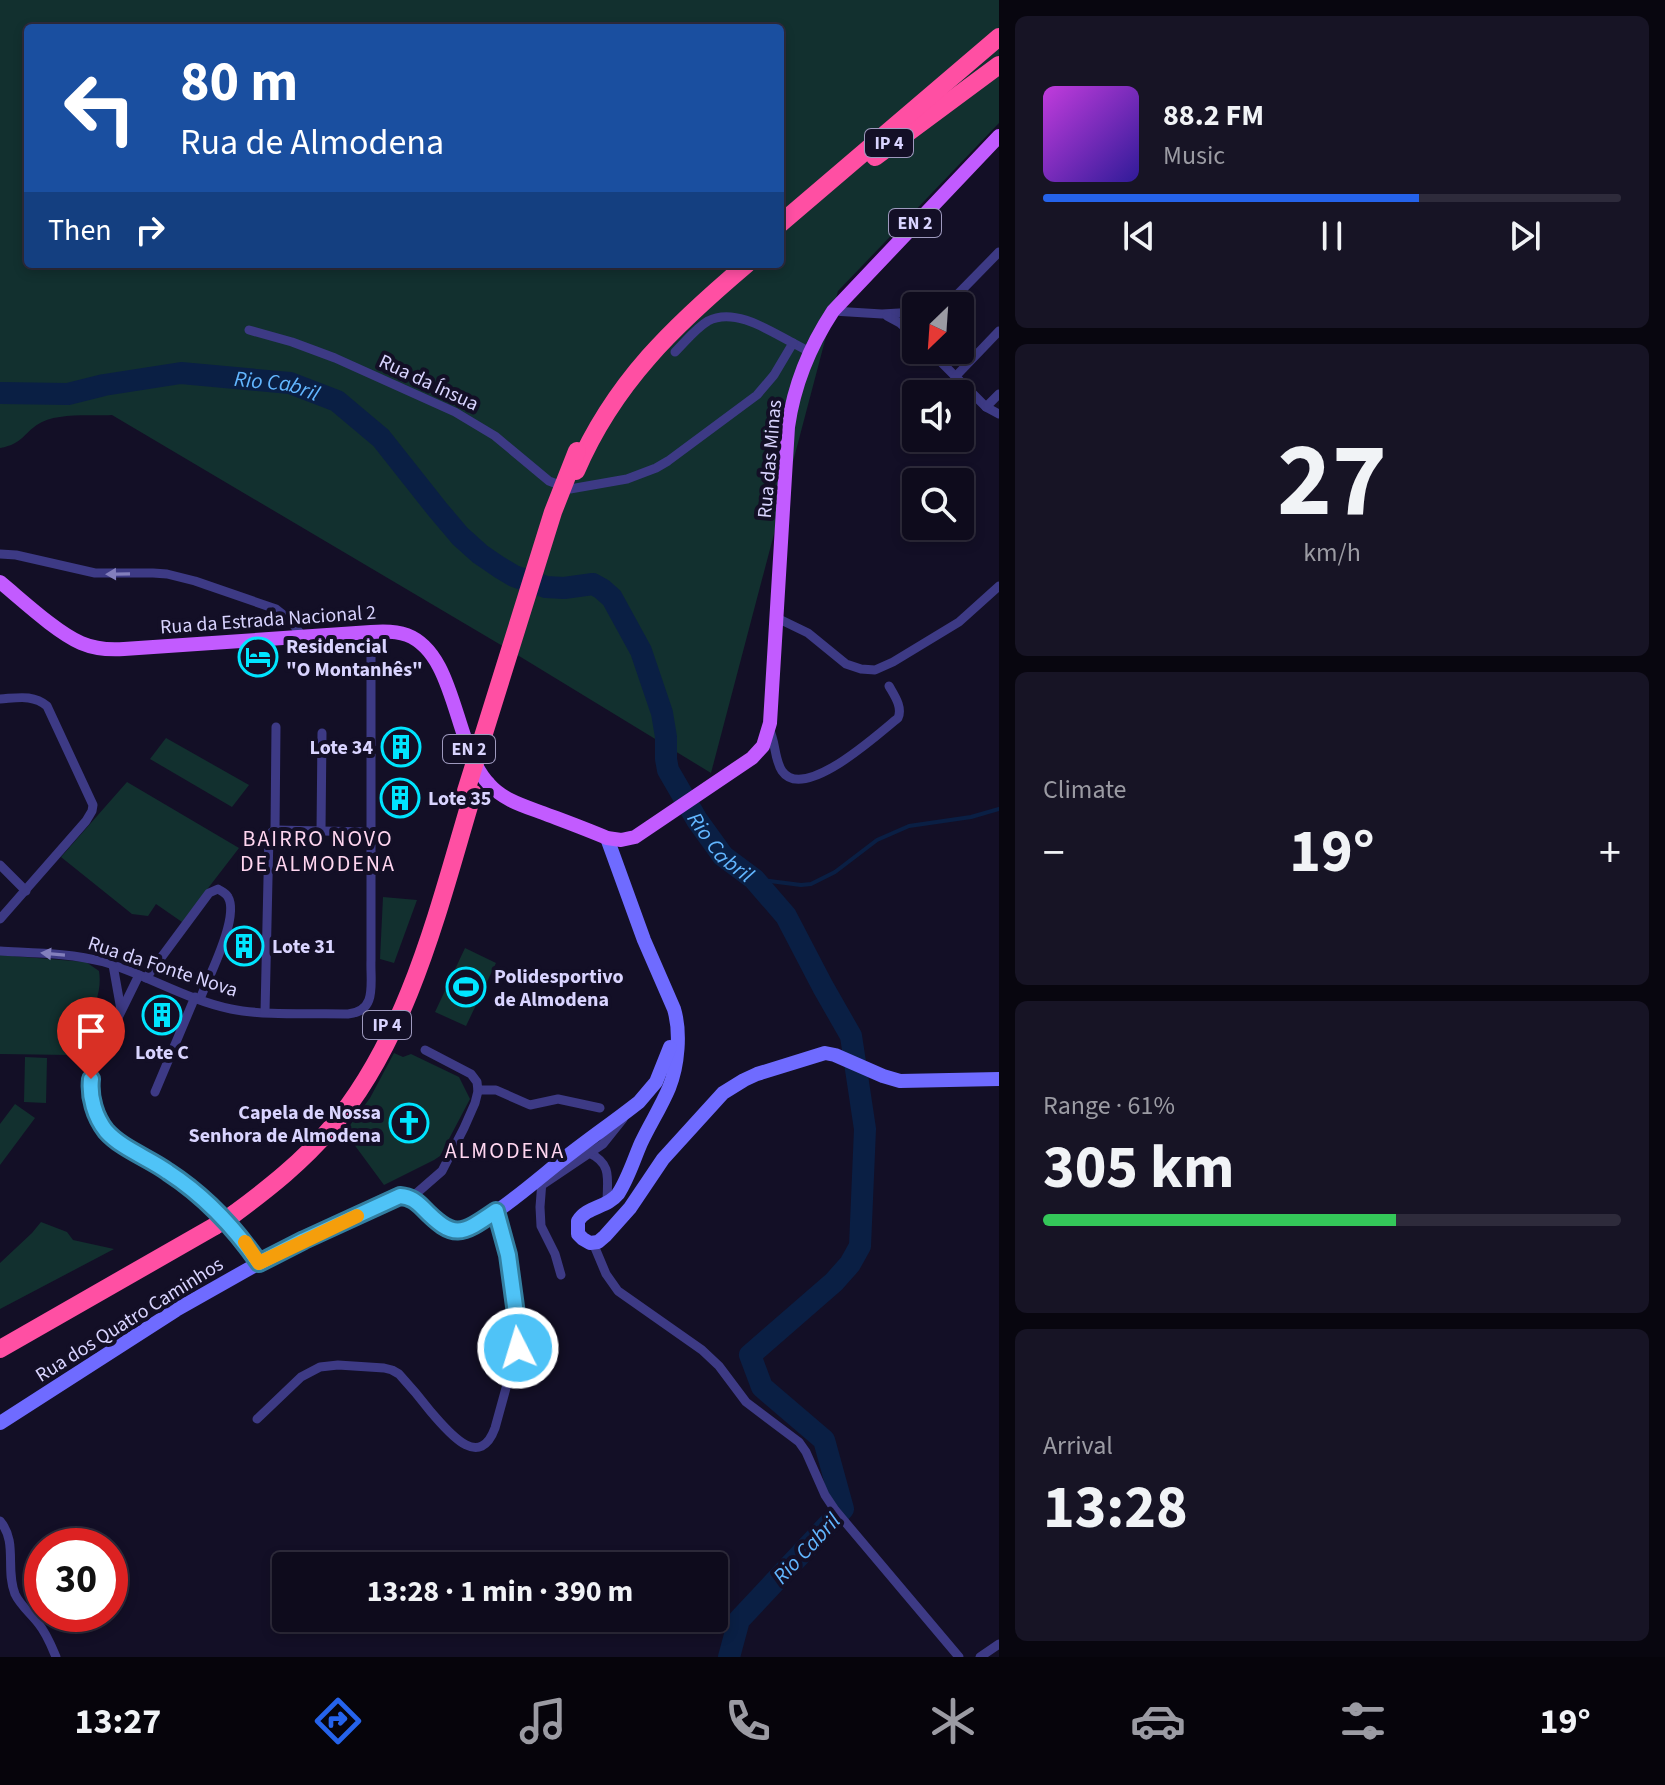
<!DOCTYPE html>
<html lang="en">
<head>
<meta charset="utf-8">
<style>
  body { margin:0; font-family:"Source Sans 3",sans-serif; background:#171425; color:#f1f3f6; height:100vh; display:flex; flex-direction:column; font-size:30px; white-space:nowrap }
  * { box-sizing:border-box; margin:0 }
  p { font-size:26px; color:#9b9ba3 }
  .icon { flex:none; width:44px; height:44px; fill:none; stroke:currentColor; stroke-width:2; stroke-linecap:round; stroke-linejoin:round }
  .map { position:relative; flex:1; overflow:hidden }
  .side { display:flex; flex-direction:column; gap:16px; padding:16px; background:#08060f; width:666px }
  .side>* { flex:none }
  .hud { position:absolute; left:24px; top:24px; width:760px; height:244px; border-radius:8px; box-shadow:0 4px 12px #0003,0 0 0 2px #2e2b3b; background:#1a4fa0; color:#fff; overflow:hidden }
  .needle { width:52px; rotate:205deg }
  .tools { position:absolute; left:902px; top:292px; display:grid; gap:16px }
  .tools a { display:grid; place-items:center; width:72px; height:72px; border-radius:8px; background:#0e0b1c; box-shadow:0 4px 12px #0003,0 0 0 2px #2e2b3b; font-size:40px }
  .speed { position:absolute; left:24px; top:1528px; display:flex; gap:16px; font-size:40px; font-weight:700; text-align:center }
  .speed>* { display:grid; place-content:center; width:104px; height:104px; border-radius:50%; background:#0e0b1c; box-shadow:0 4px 12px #0003,0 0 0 2px #2e2b3b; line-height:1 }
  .speed .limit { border:12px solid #d22; background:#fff; color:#111 }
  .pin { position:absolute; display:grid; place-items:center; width:68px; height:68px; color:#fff; margin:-82px -34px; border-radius:50% 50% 50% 0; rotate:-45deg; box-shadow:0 0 8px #0007 }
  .pin .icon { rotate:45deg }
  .me { position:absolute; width:88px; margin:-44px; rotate:355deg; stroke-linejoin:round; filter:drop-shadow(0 0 6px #0008) }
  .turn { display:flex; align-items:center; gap:28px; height:168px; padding:0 24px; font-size:36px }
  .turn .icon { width:104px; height:104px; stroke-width:2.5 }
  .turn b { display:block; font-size:56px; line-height:68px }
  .then { display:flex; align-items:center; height:76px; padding:0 24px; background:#0003; gap:16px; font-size:30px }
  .big { font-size:60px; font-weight:700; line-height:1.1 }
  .side .card { flex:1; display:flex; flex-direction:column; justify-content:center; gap:12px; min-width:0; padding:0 28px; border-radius:12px; background:#171425 }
  .side .dial { align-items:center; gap:0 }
  .dial b { font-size:104px; line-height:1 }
  .song { display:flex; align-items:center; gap:24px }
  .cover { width:96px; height:96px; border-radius:12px; background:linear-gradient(135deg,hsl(290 70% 55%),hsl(250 70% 35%)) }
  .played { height:8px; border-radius:4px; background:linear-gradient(90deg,#2563eb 65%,#2e2b3b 65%) }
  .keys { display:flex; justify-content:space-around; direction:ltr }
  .heat { display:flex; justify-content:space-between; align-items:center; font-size:44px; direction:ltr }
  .charge { height:12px; border-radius:6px; background:linear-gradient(90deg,#34c759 61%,#2e2b3b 0) }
  .trip { position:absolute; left:272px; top:1552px; width:456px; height:80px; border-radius:8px; background:#0e0b1c; box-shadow:0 4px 12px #0003,0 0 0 2px #2e2b3b; font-weight:700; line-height:80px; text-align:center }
  .dock { display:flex; height:128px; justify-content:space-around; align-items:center; background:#06040b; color:#9b9ba3 }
  .dock .icon { width:56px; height:56px }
  .dock .on { color:#2563eb }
  .dock b { font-size:36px; color:#f1f3f6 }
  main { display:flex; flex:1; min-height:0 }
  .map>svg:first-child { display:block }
  .green { fill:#12302f; fill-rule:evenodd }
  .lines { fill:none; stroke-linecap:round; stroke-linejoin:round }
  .stream { stroke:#0a1f44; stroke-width:4 }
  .river { stroke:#0a1f44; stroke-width:22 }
  .street { stroke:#3d3a85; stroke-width:9 }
  .secondary { stroke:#6f6bff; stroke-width:14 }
  .primary { stroke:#c25bff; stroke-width:14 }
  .highway { stroke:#ff4fa3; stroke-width:18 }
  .highway-bridge { stroke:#ff4fa3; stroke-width:18 }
  .oneway { fill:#837fbc }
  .route-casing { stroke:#337fa1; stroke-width:20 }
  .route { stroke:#4fc3f7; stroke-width:14 }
  .slow { stroke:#f59e0b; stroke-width:14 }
  .labels { text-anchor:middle; stroke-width:8; stroke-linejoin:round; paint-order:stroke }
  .shield { fill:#130f26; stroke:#9e99be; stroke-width:2 }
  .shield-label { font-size:18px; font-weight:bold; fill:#d9d4ff }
  .street-label { font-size:20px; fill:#d9d4ff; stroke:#130f26 }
  .poi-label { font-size:20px; font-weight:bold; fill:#d9d4ff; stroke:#130f26; text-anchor:start }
  .water-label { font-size:22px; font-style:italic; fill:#62b6ff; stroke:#130f26 }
  .neighbourhood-label { font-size:22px; letter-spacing:2px; fill:#ffd6f0; stroke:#130f26 }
</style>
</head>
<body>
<main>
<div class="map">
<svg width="999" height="1657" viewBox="0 0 999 1657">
  <rect width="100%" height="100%" fill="#130f26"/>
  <g class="green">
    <path d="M0,0H999V123L838,291L711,773L506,648L112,415C92,416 60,413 42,422C24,431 24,444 0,448ZM28,28H780V264H28Z"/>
    <polygon points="166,738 249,785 232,807 150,759"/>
    <polygon points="127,782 239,848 182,922 156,904 148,916 132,914 61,857"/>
    <polygon points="383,897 417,900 394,963 380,959"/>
    <polygon points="465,948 496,963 466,1026 435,1012"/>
    <path d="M0,955L86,962L99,971C104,1003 81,1027 71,1055L0,1054Z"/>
    <polygon points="394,1053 403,1057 411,1054 459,1077 470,1099 440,1156 434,1160 384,1185 345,1132 370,1098"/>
    <polygon points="25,1057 47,1058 46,1103 24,1102"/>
    <polygon points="15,1104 35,1118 0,1165 0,1124"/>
    <polygon points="41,1222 67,1232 73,1240 114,1249 0,1309 0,1263 32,1233"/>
  </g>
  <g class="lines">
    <polyline class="stream" points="754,879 801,885 811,884 835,872 877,840 909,826 971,817 999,809"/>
    <path class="river" id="s1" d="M0,393L68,394L104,385L181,373L290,383L337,401L381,438L438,510L460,536L480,554L499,567L514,576L546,587L564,588L593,584L602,589L612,598L641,651L662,713L666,737V759L668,770L697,820L723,856L754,879L786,916L823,987L851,1036L865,1129L860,1246L850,1264L834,1282L750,1355L762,1387L824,1440L843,1509L739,1620L729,1657"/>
    <g class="street">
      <polyline points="934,306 954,298 999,252"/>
      <polyline points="833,311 882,314 916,312"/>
      <polyline points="887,316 900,323 916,337"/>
      <polyline points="249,330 292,342 335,358 455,412 495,436 549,481 570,489 627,479 656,468 668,461 757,395 774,375 793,343 810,352"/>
      <polyline points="929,350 986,407 999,414"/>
      <path d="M675,352C686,341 696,328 708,321C735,307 770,331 793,343"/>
      <polyline points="955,377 999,331"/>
      <polyline points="986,407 999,394"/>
      <polyline points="0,554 16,555 95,573 153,573 167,574 195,581 276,609 290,620 302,636"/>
      <polyline points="777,618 808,633 846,664 861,669 875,670 893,662 959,622 999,586"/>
      <path d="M0,699C17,698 33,694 47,706L93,805L92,811L86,821L0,919"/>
      <path d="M769,729C776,742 774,759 782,771C804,803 879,733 898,718C903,707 894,695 889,686"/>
      <polyline points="275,830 276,727"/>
      <polyline points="321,831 322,733"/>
      <polyline points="0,865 26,891"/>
      <path d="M0,951C35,953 70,953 104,962C147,975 187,1000 231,1009C265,1016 313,1013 348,1014C378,1011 370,983 371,960V632"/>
      <polyline points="113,965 121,1010"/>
      <path d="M139,975C130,993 121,1012 112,1030C104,1046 94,1063 91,1081C89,1098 95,1119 107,1132C123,1150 149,1159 169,1172C205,1197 234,1227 259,1263"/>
      <path d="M146,978L209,893L218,889C223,892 226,893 228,897C240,917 208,978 200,999"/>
      <polyline points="265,1012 269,834 275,830 369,832"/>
      <polyline points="478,1090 496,1090 530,1105 558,1099 600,1108"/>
      <polyline points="155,1092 195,997"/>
      <path d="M589,1153C613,1164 607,1180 607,1203"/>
      <polyline points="542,1181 540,1207 541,1226 555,1254 561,1275"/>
      <polyline points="542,1185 603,1144 623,1119"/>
      <polyline points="411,1198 442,1171 464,1128 475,1103 478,1091 477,1082 471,1074 425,1050"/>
      <polyline points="593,1243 606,1274 618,1291 702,1350 719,1366 746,1402 799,1442 806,1452 825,1495 835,1510 959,1657"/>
      <path d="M257,1419L301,1377L320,1367L338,1365L384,1368L392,1370L399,1374C410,1386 421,1399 431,1412C447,1430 479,1472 495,1428L519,1341L508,1255L496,1211"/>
      <path d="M0,1521C18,1542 5,1569 15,1594C20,1605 31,1614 38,1623C47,1634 51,1645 56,1657"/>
      <polyline points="980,1657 999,1644"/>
    </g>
    <g class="secondary">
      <path d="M607,838L644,940L674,1009C681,1032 678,1066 669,1088C661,1107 650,1124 641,1143C634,1159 628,1179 618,1194C607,1208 587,1206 578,1221V1234L583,1239L590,1243L598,1242L605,1236L630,1208L663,1159L723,1093L744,1080L757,1074L825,1053L835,1055L883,1076L900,1081L999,1079"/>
      <path d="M0,1423L176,1310L259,1263L394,1199C422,1188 428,1229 454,1231C479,1233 544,1173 566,1157C590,1138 615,1121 639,1102L656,1082L670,1047"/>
    </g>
    <path class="primary" d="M0,582C22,600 56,632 81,643C95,649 110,650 124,649L371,632C383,631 396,631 407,635C457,654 454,748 489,784C503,800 524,806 543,813C564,821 586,829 607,838L621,840L635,837L752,758L763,746L770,723L788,427C794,385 810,346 833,311L999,136"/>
    <g class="highway">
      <polyline points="875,157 999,65"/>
      <polyline points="780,224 999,37"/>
      <path d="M576,471C614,382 675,325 747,264"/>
      <path d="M234,1214C269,1188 302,1162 330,1129C409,1037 439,906 473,793"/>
      <polyline points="0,1349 215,1226"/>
    </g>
    <g class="highway-bridge">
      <polyline points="466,791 553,512 577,451"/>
      <polyline points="215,1226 234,1214"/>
    </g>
  </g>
  <defs><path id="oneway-solid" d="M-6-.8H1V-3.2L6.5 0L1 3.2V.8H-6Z" transform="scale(2)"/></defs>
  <g class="oneway">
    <use href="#oneway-solid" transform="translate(118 574) rotate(179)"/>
    <use href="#oneway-solid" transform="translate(53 954) rotate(-175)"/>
  </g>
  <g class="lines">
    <g class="route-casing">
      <path id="route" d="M91,1079C89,1097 95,1117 106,1131C122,1149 149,1158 168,1172C205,1196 234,1227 259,1263L304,1240L400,1196C411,1197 416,1201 423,1208C454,1240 461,1235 496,1211L508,1255L519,1336L518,1348"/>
    </g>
    <use href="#route" class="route"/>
    <polyline class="slow" points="245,1242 259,1263 357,1216"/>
  </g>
  <defs>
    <g id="hotel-ring" transform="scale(2)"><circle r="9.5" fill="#130f26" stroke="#00e5ff" stroke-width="1.5"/><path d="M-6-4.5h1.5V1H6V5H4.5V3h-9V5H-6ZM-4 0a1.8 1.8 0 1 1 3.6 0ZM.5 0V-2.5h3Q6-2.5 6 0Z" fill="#00e5ff"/></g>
    <g id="building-ring" transform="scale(2)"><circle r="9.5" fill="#130f26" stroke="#00e5ff" stroke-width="1.5"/><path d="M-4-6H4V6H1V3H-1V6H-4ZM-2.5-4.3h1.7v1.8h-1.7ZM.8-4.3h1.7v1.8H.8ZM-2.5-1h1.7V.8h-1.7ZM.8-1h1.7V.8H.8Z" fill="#00e5ff"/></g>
    <g id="stadium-ring" transform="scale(2)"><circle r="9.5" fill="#130f26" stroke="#00e5ff" stroke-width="1.5"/><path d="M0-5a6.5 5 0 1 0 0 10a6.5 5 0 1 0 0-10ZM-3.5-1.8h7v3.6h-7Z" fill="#00e5ff"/></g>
    <g id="church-ring" transform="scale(2)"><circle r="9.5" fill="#130f26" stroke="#00e5ff" stroke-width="1.5"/><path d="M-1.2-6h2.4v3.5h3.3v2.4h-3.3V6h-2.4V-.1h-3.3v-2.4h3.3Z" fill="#00e5ff"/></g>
  </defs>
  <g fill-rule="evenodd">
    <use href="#hotel-ring" x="258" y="657"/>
    <use href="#building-ring" x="401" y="747"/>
    <use href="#building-ring" x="400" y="798"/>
    <use href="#building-ring" x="244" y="946"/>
    <use href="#stadium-ring" x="466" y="987"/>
    <use href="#building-ring" x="162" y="1015"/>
    <use href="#church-ring" x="409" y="1123"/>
  </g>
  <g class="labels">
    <g class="shield">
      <rect x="865" y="129" width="48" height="28" rx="6"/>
      <rect x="889" y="209" width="52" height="28" rx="6"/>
      <rect x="443" y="735" width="52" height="28" rx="6"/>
      <rect x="363" y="1011" width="48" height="28" rx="6"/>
    </g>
    <g class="shield-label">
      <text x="889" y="149">IP 4</text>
      <text x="915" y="229">EN 2</text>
      <text x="469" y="755">EN 2</text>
      <text x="387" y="1031">IP 4</text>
    </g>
    <g class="street-label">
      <text transform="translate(429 382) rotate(25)" y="7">Rua da Ínsua</text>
      <text transform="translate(769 459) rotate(-85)" y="7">Rua das Minas</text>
      <text transform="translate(268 619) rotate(-4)" y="7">Rua da Estrada Nacional 2</text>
      <text transform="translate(163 966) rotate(18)" y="7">Rua da Fonte Nova</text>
      <text transform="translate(129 1319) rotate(-32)" y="7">Rua dos Quatro Caminhos</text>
    </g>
    <g class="poi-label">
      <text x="286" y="653">Residencial<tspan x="286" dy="23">"O Montanhês"</tspan></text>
      <text x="373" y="754" text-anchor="end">Lote 34</text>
      <text x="428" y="805">Lote 35</text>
      <text x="272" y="953">Lote 31</text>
      <text x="494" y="983">Polidesportivo<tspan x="494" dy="23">de Almodena</tspan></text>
      <text x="162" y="1059" text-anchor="middle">Lote C</text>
      <text x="381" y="1119" text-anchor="end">Capela de Nossa<tspan x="381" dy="23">Senhora de Almodena</tspan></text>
    </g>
    <g class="water-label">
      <text dy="8" stroke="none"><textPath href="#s1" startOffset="280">Rio Cabril</textPath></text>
      <text dy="8" stroke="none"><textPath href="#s1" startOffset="976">Rio Cabril</textPath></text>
      <text transform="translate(806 1548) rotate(-47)" y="8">Rio Cabril</text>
    </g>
    <g class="neighbourhood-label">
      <text x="318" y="846">BAIRRO NOVO<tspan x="318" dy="25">DE ALMODENA</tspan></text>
      <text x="505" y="1158">ALMODENA</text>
    </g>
  </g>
</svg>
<div class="tools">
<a><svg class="needle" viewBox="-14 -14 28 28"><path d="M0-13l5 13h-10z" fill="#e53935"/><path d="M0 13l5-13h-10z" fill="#9b9ba3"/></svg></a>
<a><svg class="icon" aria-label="sound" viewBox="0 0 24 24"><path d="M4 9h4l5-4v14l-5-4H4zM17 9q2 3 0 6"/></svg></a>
<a><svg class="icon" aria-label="search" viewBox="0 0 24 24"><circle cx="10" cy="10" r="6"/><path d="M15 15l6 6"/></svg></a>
</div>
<div class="speed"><div class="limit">30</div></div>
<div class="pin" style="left:91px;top:1079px;background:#d93025"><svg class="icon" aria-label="arrive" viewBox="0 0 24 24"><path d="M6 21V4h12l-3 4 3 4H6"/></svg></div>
<svg class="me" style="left:518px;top:1348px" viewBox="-20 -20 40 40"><circle r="17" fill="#4fc3f7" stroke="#fff" stroke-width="3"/><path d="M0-11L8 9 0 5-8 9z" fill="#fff"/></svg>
<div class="trip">13:28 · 1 min · 390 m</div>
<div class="hud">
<div class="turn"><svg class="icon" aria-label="left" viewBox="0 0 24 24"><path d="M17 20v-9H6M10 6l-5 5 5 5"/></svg><div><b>80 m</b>Rua de Almodena</div></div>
<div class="then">Then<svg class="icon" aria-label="right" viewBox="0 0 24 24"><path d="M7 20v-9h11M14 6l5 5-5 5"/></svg></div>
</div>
</div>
<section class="side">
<div class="card">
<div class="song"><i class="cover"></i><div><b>88.2 FM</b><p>Music</p></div></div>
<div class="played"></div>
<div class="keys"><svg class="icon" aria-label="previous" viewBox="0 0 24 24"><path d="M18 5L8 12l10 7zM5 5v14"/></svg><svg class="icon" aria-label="pause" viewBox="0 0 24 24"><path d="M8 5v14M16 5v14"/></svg><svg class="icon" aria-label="next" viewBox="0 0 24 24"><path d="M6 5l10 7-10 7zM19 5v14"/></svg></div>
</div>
<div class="card dial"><b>27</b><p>km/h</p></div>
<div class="card"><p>Climate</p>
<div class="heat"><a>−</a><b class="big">19°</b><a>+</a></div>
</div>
<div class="card"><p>Range · 61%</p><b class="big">305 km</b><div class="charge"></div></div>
<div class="card"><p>Arrival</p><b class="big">13:28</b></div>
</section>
</main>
<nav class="dock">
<b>13:27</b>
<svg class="icon on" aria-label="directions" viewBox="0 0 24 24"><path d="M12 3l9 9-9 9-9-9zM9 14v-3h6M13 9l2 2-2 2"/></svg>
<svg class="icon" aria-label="music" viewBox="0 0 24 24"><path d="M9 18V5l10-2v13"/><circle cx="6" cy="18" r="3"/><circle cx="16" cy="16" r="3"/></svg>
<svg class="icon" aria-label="phone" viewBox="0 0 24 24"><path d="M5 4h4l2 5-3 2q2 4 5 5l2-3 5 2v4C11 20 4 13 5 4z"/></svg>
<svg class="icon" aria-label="climate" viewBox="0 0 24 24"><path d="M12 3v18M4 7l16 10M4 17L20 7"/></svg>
<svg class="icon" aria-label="car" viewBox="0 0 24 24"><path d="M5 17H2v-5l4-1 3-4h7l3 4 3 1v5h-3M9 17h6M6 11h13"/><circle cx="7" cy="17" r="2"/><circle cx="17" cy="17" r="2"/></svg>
<svg class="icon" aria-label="filters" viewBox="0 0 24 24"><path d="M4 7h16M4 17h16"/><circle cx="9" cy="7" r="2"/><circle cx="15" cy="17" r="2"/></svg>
<b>19°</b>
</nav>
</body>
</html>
